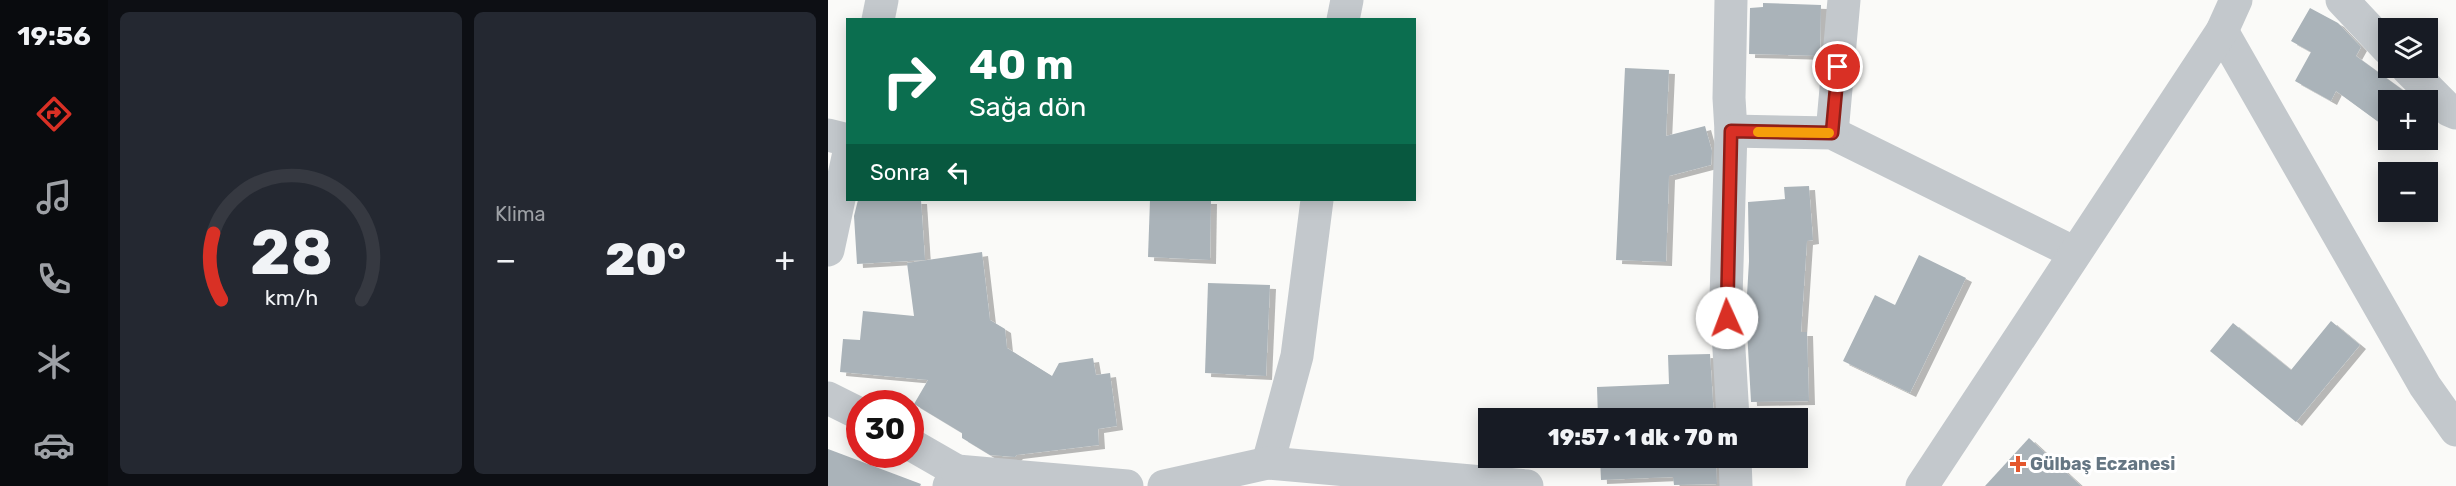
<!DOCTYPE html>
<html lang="tr">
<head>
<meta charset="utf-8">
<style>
  body { margin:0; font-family:Rubik,sans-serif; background:#242831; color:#f1f3f6; height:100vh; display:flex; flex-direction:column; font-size:22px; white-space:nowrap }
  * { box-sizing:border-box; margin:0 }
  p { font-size:20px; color:#9ea1a6 }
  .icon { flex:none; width:33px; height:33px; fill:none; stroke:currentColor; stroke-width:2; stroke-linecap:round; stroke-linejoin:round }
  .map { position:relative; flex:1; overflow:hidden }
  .sheet { display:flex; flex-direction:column; gap:12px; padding:12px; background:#0d0f14; width:720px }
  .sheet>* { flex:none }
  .hud { position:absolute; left:18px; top:18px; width:570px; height:183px; border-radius:0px; box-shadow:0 3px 15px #0003; background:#0b6e4f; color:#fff; overflow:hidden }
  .fabs { position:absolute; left:1550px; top:18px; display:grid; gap:12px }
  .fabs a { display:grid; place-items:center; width:60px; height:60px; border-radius:0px; background:#171b24; box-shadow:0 3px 15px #0003; font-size:30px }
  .speed { position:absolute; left:18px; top:390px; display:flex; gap:12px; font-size:30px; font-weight:700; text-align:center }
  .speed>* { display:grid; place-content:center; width:78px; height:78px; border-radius:50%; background:#171b24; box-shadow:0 3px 15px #0003; line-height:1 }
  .speed .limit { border:9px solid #d22; background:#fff; color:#111 }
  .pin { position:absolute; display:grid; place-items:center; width:51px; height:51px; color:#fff; margin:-26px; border:3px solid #fff; border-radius:50%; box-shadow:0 2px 6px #0007 }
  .me { position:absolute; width:66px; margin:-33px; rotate:358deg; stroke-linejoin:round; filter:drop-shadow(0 0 4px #0008) }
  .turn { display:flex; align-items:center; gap:21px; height:126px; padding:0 24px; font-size:27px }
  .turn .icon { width:78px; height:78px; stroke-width:2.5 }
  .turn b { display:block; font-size:42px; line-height:51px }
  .then { display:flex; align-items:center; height:57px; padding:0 24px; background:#0003; gap:12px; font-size:22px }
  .big { font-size:45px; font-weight:800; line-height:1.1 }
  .sheet .widget { flex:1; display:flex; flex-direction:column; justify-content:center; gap:9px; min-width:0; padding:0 21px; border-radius:9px; background:#242831 }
  .sheet .dial { align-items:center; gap:0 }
  .dial svg { height:156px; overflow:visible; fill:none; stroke:#363941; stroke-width:7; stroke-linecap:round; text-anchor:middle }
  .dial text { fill:#f1f3f6; stroke:none }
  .heat { display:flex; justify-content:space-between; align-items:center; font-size:33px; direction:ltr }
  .sheet .tiles { flex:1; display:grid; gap:12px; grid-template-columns:repeat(2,1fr) }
  .trip { position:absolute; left:650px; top:408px; width:330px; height:60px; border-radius:0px; background:#171b24; box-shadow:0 3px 15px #0003; font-weight:800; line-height:60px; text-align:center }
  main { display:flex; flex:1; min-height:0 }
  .tab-bar { display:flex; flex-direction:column; width:108px; justify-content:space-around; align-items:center; background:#090b0e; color:#9ea1a6 }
  .tab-bar .icon { width:42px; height:42px }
  .tab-bar .selected { color:#d93025 }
  .tab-bar b { font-size:27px; color:#f1f3f6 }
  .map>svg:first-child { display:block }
  .building { fill:#aab3b9; filter:url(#shadow) }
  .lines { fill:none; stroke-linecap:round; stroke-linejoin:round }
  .minor { stroke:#c3c8cc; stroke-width:33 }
  .tertiary { stroke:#c3c8cc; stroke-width:33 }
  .route-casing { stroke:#8d1f18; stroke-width:15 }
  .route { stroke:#d93025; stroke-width:10 }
  .slow { stroke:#f59e0b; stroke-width:10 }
  .poi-dot { fill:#e4572e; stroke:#fff; stroke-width:2 }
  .labels { text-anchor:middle; stroke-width:6; stroke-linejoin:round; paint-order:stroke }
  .poi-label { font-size:18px; font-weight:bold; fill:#657683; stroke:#fff; text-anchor:start }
</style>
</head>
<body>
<main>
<nav class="tab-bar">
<b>19:56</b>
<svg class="icon selected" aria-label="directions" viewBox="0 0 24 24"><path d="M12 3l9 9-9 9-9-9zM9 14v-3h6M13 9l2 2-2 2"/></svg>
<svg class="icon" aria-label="music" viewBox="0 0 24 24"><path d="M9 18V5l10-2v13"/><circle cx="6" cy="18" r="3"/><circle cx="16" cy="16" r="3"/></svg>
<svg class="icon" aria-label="phone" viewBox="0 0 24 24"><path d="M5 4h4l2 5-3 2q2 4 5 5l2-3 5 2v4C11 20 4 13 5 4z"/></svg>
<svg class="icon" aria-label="climate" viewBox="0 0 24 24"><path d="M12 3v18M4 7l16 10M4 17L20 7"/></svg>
<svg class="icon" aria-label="car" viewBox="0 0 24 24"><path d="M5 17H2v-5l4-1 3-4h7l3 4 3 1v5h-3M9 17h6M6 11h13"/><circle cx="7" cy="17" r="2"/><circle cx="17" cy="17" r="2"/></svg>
</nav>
<section class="sheet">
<div class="tiles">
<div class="widget dial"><svg viewBox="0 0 100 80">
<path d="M14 69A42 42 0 1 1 86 69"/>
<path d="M14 69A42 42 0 0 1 10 35" stroke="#d93025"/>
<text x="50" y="56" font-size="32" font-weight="700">28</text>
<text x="50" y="72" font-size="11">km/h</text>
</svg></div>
<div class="widget"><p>Klima</p>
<div class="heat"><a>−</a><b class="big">20°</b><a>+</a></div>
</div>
</div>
</section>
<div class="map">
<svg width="1628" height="486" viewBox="0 0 1628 486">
  <defs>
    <filter id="shadow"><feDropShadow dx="6" dy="4" stdDeviation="0" flood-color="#0004"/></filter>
  </defs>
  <rect width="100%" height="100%" fill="#fafaf8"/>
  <g class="building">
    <polygon points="935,3 993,5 992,56 921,54 922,8 935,7"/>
    <polygon points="1482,8 1510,23 1533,47 1528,56 1572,88 1585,100 1560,100 1560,129 1508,91 1503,101 1467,81 1483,52 1463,41"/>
    <polygon points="797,68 841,70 838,136 877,126 884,151 883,165 841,176 838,262 788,260"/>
    <polygon points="981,186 985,240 979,241 973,332 979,332 981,401 923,402 918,312 921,261 920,202 957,199 956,187"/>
    <polygon points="30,200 93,200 97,260 29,264 26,216"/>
    <polygon points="322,200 383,200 382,260 320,257"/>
    <polygon points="154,252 162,320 177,329 179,348 224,376 231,363 265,358 268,375 282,373 289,426 270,429 271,445 189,455 187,457 162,455 134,438 134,433 86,404 100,380 12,372 15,339 32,340 35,311 86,316 79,263"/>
    <polygon points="1091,255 1138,278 1082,393 1015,361 1047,295 1067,305"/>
    <polygon points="380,283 442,285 438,376 377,373"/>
    <polygon points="1503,321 1532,345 1468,422 1382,351 1405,323 1463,370"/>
    <polygon points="882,354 886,418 770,418 769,387 841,384 840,355"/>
    <polygon points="1201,438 1253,486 1157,486"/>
    <polygon points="0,449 93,484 92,486 0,486"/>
    <polygon points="772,458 888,458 889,484 846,485 845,477 773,480"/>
  </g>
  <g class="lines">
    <g class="minor">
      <polyline points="903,0 901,98 903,131 898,298 905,418"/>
      <polyline points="1514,0 1560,49"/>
      <polyline points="50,20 54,0"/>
      <polyline points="515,20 519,0"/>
      <polyline points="1394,31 1597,386 1628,430"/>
      <polyline points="1579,68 1621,110 1628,113"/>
      <polyline points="903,131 1004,133 1247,253"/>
      <polyline points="1004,133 1016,0"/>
      <polyline points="0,135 20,140"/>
      <polyline points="0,250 20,157"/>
      <polyline points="0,398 32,414"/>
      <polyline points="82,444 129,471 121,486"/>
      <polyline points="907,458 908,486"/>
      <polyline points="440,463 469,356 489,200"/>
      <polyline points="129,471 299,486"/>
      <polyline points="336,486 440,463 699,486"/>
    </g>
    <polyline class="tertiary" points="1094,486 1394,31 1408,0"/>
  </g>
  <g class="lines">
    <g class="route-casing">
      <polyline id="route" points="899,318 903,131 1004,133 1010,67"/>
    </g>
    <use href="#route" class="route"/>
    <polyline class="slow" points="930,132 1001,133"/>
  </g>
  <path class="poi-dot" d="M1187 455h6v6h6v6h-6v6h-6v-6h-6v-6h6z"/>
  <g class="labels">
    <g class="poi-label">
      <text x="1202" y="470">Gülbaş Eczanesi</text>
    </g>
  </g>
</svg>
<div class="fabs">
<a><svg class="icon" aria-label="layers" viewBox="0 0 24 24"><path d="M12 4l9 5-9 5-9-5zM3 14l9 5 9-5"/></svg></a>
<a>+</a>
<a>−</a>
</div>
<div class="speed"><div class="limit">30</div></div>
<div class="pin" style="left:1010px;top:67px;background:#d93025"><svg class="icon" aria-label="arrive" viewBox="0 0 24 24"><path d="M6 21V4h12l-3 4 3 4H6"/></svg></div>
<svg class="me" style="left:899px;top:318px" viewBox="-20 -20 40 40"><circle r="19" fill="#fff"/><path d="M0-13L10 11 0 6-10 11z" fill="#d93025"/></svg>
<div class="trip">19:57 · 1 dk · 70 m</div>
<div class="hud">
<div class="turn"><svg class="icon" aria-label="right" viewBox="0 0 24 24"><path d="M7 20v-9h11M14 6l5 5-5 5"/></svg><div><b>40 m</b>Sağa dön</div></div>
<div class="then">Sonra<svg class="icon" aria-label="left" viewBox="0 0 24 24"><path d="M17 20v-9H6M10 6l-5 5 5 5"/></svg></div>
</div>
</div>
</main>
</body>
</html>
